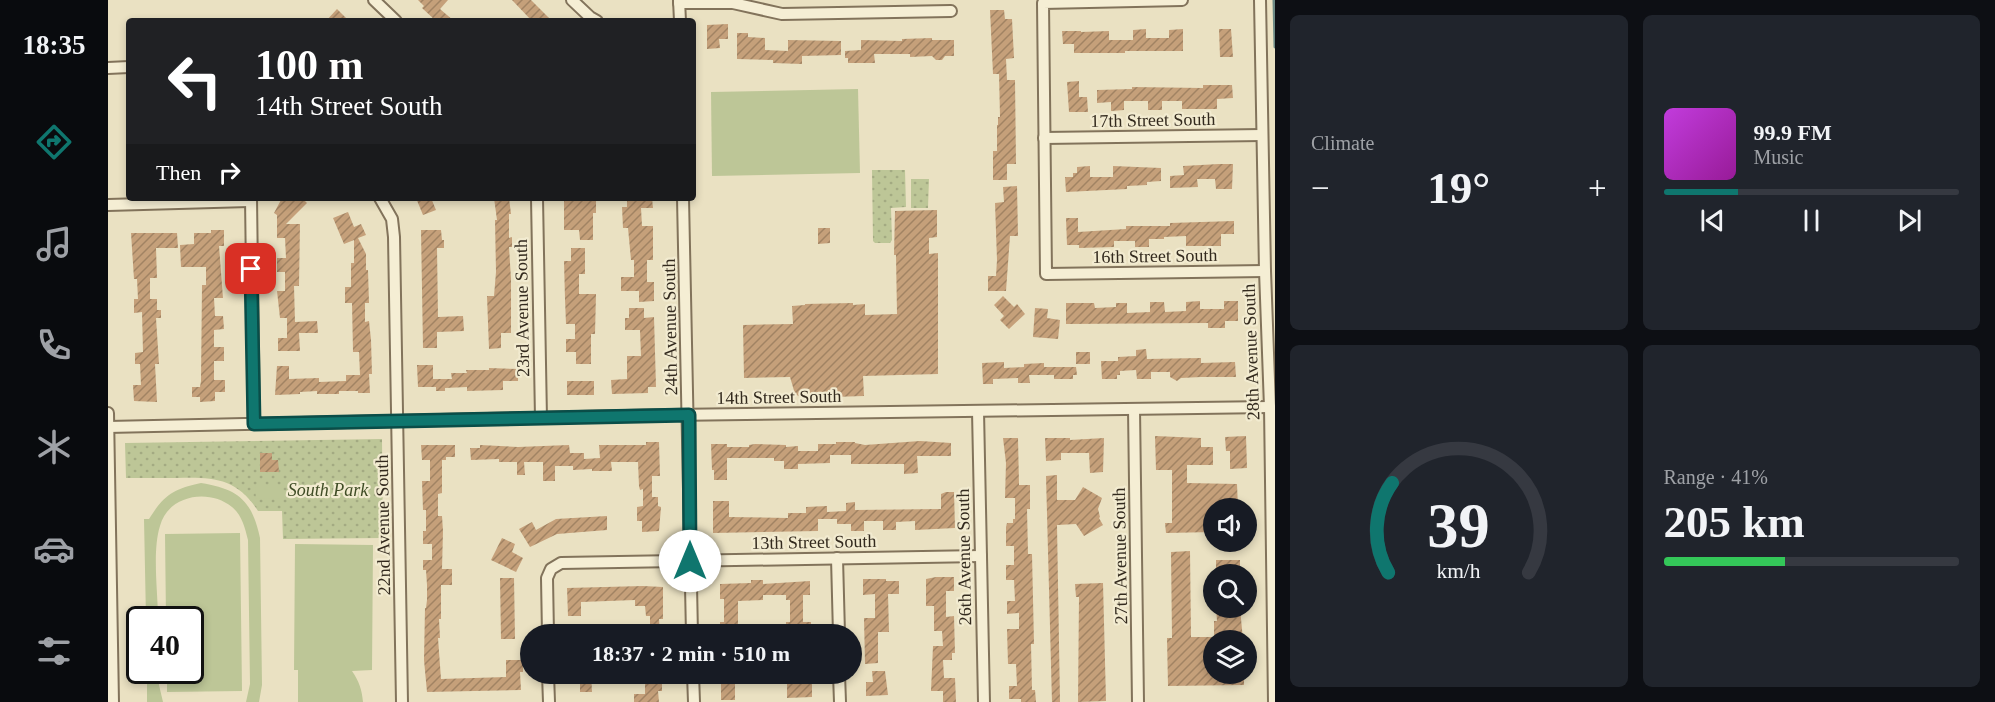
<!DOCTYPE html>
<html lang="en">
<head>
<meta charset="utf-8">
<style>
  body { margin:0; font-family:Georgia,serif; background:#20242c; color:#f1f3f6; height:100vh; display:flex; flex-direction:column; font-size:22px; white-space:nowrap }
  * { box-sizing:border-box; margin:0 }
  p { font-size:20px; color:#9ea1a6 }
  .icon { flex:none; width:33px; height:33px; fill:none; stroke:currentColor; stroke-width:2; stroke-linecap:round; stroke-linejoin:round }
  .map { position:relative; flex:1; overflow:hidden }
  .panel { display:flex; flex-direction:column; gap:15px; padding:15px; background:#0d0f14; width:720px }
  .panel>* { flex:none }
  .top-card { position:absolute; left:18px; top:18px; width:570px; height:183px; border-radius:6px; box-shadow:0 3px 9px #0003; background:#202124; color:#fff; overflow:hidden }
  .controls { position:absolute; left:1095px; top:498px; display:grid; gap:12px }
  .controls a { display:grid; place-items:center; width:54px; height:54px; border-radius:50%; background:#171b24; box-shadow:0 3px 9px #0003; font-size:30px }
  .speed { position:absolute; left:18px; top:606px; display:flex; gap:12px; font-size:30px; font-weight:700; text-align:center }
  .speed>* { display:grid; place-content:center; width:78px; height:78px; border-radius:50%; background:#171b24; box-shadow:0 3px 9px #0003; line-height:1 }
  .speed .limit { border:3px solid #111; border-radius:9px; background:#fff; color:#111 }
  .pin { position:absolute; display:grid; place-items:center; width:51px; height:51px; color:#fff; margin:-26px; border-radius:12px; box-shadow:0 3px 9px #0006 }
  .me { position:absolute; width:66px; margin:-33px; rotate:0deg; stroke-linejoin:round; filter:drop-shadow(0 0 4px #0008) }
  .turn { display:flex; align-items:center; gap:21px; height:126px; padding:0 30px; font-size:27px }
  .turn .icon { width:78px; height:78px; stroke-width:2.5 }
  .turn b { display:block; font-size:42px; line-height:51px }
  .then { display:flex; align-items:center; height:57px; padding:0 30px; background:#0003; gap:12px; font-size:22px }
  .big { font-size:45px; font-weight:700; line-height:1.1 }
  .panel .tile { flex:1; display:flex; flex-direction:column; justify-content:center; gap:9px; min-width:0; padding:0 21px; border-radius:9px; background:#20242c }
  .panel .dial { align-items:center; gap:0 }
  .dial svg { height:156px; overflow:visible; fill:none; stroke:#363941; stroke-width:7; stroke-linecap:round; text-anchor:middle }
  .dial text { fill:#f1f3f6; stroke:none }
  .song { display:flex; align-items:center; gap:18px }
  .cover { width:72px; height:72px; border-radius:9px; background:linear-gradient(135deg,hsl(290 70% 55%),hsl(300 70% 35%)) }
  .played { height:6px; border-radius:3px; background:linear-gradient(90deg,#0f766e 25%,#363941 25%) }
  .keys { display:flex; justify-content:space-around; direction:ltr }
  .heat { display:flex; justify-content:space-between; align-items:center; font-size:33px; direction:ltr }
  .charge { height:9px; border-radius:4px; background:linear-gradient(90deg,#34c759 41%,#363941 0) }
  .panel .tiles { flex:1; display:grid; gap:15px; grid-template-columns:repeat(2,1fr) }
  .trip { position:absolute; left:412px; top:624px; width:342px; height:60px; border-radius:30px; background:#171b24; box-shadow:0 3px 9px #0003; font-weight:700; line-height:60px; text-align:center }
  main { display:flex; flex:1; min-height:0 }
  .tab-bar { display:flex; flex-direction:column; width:108px; justify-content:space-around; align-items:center; background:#090b0e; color:#9ea1a6 }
  .tab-bar .icon { width:42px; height:42px }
  .tab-bar .current { color:#0f766e }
  .tab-bar b { font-size:27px; color:#f1f3f6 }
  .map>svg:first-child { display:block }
  .grass { fill:url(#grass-dots) }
  .pitch { fill:#bdc697 }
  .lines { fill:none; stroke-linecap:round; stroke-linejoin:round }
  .stream { stroke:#6c8984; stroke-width:3 }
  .building { fill:url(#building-hatch) }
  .minor-casing { stroke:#82735b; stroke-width:14 }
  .minor { stroke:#f5eed4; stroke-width:10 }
  .route-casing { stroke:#0a4d48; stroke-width:15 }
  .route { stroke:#0f766e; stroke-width:10 }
  .labels { text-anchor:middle; stroke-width:4.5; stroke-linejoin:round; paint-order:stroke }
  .street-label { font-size:18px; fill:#332a1e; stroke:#f2ebd0 }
  .park-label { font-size:18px; font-style:italic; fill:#404d26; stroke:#f2ebd0 }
</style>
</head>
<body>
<main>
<nav class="tab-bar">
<b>18:35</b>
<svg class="icon current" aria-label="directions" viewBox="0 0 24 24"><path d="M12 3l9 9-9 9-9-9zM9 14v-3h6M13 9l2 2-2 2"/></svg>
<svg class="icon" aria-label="music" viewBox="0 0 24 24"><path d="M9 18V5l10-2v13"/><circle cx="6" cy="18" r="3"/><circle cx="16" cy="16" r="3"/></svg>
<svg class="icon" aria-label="phone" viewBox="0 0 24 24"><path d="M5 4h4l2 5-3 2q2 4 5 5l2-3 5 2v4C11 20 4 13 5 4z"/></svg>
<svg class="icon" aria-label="climate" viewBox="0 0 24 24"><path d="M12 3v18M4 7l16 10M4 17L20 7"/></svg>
<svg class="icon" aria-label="car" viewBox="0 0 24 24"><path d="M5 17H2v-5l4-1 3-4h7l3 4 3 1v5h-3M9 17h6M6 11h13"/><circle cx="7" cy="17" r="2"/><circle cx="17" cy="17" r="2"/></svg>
<svg class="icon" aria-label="filters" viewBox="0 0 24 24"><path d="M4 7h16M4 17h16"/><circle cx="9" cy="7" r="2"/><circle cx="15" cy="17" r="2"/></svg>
</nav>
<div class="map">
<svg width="1167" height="702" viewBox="0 0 1167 702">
  <defs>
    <pattern id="grass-dots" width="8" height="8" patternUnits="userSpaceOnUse" patternTransform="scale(1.5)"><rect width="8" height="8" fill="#bdc697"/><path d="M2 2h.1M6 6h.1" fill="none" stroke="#a3aa82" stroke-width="1.8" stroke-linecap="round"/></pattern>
    <pattern id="building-hatch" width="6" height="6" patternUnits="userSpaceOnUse" patternTransform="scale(1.5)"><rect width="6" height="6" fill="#c5a07a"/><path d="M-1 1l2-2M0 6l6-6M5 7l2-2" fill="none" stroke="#a18363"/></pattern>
  </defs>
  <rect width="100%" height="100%" fill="#eae1c2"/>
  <g class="grass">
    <polygon points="764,170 797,170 798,207 783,208 784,240 782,243 767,243 765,241"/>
    <polygon points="803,179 821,179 820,208 803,208"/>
    <path d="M274,439L275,538L175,539L174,511H150C129,478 105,477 69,478C52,478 35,478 18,478L17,443Z"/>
  </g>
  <g class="pitch">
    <polygon points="750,89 752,173 604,176 603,92"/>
    <path d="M93,483C131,489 144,501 152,538L154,685L151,702H138L142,684L140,540C137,528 134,515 124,507C101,488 60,495 52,526C44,551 50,593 50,619H38L36,519H41C56,495 65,489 93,483Z"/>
    <polygon points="147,485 174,485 174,498 148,499"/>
    <polygon points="132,533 134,691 59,692 59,671 82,670 82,620 58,619 57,534"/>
    <path d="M187,544L265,545L264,670L244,671C251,681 254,690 255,702H190V670H186Z"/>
    <polygon points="39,671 51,671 51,685 55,702 39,702"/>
  </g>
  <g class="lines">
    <polyline class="stream" points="1166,0 1167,47"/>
  </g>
  <g class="building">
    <polygon points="310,0 340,0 332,9 346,21 328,21 314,8 316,6"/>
    <polygon points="404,0 423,0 444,21 424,21"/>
    <polygon points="229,9 241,21 218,21"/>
    <polygon points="882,10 896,10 897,19 904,19 906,58 898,59 899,80 907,80 908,164 899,164 899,180 885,180 885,151 889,151 889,125 890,125 890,117 892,117 891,74 885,74"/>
    <polygon points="620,24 620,39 611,39 612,48 599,49 599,25"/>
    <polygon points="1038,29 1038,38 1061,38 1061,30 1075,29 1075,51 1017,51 1017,53 966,53 966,44 955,44 954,31 973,31 973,32 1001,31 1001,40 1025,40 1025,30"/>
    <polygon points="1111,29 1123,29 1125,57 1112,57"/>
    <polygon points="629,33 640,33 640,37 657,38 657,50 680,51 680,40 733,41 733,55 694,56 694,64 665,63 665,60 629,59"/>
    <polygon points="824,38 824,40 846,40 846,56 837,56 834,60 828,60 824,56 802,57 802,54 766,54 767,63 740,63 740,58 737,58 737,51 753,50 753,40 794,41 794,39"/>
    <polygon points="971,81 971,97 979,97 980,112 961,112 959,82"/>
    <polygon points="1095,85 1124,85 1125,98 1109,99 1109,109 1074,109 1074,101 1054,101 1054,110 1040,110 1040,101 1016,101 1016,110 1003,111 1003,102 989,103 989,90 1024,89 1024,87 1095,88"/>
    <polygon points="1111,164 1125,164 1124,189 1108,189 1107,179 1089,179 1090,187 1062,188 1062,176 1076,175 1075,166"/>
    <polygon points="982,166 982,177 1005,177 1005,166 1053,168 1053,181 1039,182 1039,185 1019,186 1019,189 958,192 957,177 965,177 965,173 969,173 969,167"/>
    <polygon points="909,186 910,236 902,236 898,291 880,291 880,276 888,276 889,260 887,203 896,202 895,187"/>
    <polygon points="174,198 194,198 199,203 178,224 192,224 191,286 186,286 187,322 209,321 210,333 191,333 192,351 170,351 170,338 179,338 179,318 172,318 169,291 177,291 177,272 169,272 169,258 178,258 177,238 169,238 169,215 166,213"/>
    <polygon points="308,198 323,198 328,210 315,215"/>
    <polygon points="386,198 401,198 403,214 401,214 401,238 404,237 404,247 401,247 403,279 403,333 393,333 393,348 381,349 379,296 386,296 388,272 387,220 389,220"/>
    <polygon points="488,198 488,213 485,213 485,240 472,240 471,230 456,230 456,199"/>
    <polygon points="519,198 544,198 545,208 533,208 534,226 545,226 545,260 539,260 539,282 546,282 546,301 531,302 531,291 513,291 513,277 526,277 526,260 523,260 520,228 515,228 514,207 519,207"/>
    <polygon points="829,210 829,237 821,238 821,254 830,253 830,374 755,376 756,396 694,398 687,394 682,377 636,378 635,325 685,324 684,306 697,305 697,304 745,303 745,305 757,304 757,315 789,314 788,255 786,255 787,211"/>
    <polygon points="240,212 246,227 253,224 258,235 250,238 258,254 258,270 260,270 261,303 257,303 257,322 261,321 263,340 264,374 261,374 262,393 250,393 250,391 231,391 231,394 209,394 209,391 192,392 192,394 167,395 169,366 181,366 181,379 211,378 211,382 238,381 238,375 252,375 251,352 245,352 244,303 237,303 237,287 243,287 243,263 246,263 246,240 236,244 225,218"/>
    <polygon points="958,218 970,218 970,232 1018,229 1018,226 1062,226 1062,223 1126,221 1126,234 1113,234 1113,246 1078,246 1078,236 1056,237 1056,239 1041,239 1041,247 1027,247 1027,241 1006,241 1006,247 971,248 971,245 959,245"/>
    <polygon points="710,228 722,228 722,243 710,244"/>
    <polygon points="103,230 116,230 116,246 111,246 115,298 106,298 107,316 115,316 116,329 106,330 106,347 116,347 116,361 106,361 106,380 117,380 117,392 107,392 107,401 92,402 92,397 84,397 84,387 92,387 93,381 94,285 98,285 98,267 73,267 72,245 86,244 86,233 103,233"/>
    <polygon points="313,230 333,230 334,240 336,240 336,248 329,248 330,317 355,316 356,331 329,332 329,348 315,348"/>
    <polygon points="23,233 69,233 70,248 48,248 49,278 42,278 42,299 49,299 49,310 53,310 53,318 48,318 51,364 47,364 49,402 26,401 25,385 33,385 32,364 27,364 27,353 35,352 34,312 26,313 26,299 30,299 29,279 26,279"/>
    <polygon points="463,248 477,248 477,274 471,274 471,294 488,294 487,334 483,334 483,364 468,364 468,352 458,352 458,339 467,339 467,324 458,324 457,299 456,261 463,261"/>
    <polygon points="895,296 906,307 909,304 917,314 901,329 892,320 896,316 886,305"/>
    <polygon points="1092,301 1092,309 1116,309 1116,301 1130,301 1130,321 1117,321 1117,328 1100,328 1100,323 958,324 958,303 986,303 987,308 1008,307 1008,303 1019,303 1019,313 1042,312 1042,302 1056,302 1057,312 1078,311 1078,302"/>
    <polygon points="521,308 536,308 536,318 546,317 548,387 540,387 540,393 504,394 503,380 519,379 519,356 533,356 532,330 517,330 517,318 521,318"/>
    <polygon points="927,308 940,309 939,318 952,320 950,339 925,337"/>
    <polygon points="1038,349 1039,359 1093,358 1093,363 1127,362 1128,377 1093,377 1073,378 1069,381 1062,377 1062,372 1043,372 1043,379 1029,379 1028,370 1012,371 1012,375 1009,375 1009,379 994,379 993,361 1010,361 1010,357 1028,356 1028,350"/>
    <rect x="968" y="352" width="14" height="12"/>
    <polygon points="896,362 896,368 916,367 916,364 936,363 936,367 968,367 969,375 965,375 965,379 946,379 946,375 921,375 922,383 910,383 910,378 885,379 885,384 875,384 874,363"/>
    <polygon points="309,365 325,365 325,379 344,379 343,373 359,373 358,370 381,370 381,368 410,369 410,381 395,381 395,390 359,391 359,387 337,388 337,391 328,391 328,387 310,387"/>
    <rect x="459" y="381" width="27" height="14"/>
    <polygon points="1047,436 1093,438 1093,447 1105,447 1105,465 1079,465 1079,483 1129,484 1130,508 1106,508 1106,532 1058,533 1057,523 1064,523 1064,470 1048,470"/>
    <polygon points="1138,436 1139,468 1122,469 1122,451 1118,451 1117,437"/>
    <polygon points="895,438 910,438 911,485 922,485 922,509 919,509 920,554 924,554 926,644 923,644 924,690 927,690 928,702 913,702 913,699 901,699 901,686 909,686 908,664 900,664 899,629 911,629 911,613 899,614 899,601 907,601 906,580 898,580 898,565 906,565 906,546 898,546 898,527 899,523 905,523 905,519 907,519 907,498 897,498 898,463"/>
    <polygon points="937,438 962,438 962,440 996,438 995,472 982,473 981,453 953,453 953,460 938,461"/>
    <polygon points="812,441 843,443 843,456 809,456 810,473 796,474 796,464 743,464 743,455 722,455 722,463 690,464 690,469 676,469 676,461 666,461 666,458 619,458 619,480 606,480 606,470 604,470 603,444 619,444 619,447 641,447 641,445 647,444 678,445 678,447 690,446 690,451 710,451 710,444 728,444 728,442 747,442 747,443 757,445"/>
    <polygon points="538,442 551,442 552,476 544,476 544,497 550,497 550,506 553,507 551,531 534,532 534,521 529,521 529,507 535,506 535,489 532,490 531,486 530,462 503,462 504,471 484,471 484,469 465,470 465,466 447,466 447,481 435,481 435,462 416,462 417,475 409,475 409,462 391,462 391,459 363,460 362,448 372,448 372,445 410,447 461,445 462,453 476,453 476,459 492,458 491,445 538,445"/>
    <polygon points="313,445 347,445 347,457 338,457 338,460 334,460 334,493 330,494 330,516 334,516 335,531 334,569 344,569 344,585 333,585 333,619 331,619 332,638 330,638 333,679 398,677 398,660 415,660 415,672 412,672 413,690 319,692 316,660 317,608 318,608 319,600 319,585 318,570 315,570 315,560 324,560 324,544 315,544 315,531 318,531 318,510 315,510 314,481 322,481 322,460 314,460"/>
    <polygon points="152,453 164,453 164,460 170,460 171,472 152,472"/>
    <polygon points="949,475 949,500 967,500 975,487 994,498 990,509 992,517 991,518 995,525 976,536 968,524 949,525 952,702 944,702 938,476"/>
    <polygon points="838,492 846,492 847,528 807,530 807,521 788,522 788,530 775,530 775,521 756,521 756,531 743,531 743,524 729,524 729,519 710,519 710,531 605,533 605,501 621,501 621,517 680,518 680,513 698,513 698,507 719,506 719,512 738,511 738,503 747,502 747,510 833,509 833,494"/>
    <polygon points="499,516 499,530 449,534 422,547 411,529 424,522 428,530 448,519"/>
    <polygon points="394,538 407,544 404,552 415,558 408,572 383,560"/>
    <polygon points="1082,551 1083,637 1106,637 1106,676 1136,675 1136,685 1060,686 1059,638 1064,638 1063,552"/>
    <rect x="1108" y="560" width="24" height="14"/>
    <polygon points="828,577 846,577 846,591 838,591 838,617 846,616 847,653 844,653 844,660 835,660 836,678 847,678 848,702 835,702 835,691 823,691 825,646 835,646 834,631 826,631 826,606 818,606 818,579"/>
    <polygon points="392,578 406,578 407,639 393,639"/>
    <polygon points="755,579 778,579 778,581 791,581 791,594 780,594 781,632 770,632 770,663 757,664 756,618 767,618 767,594 755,595"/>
    <polygon points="643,580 655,580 655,584 702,581 702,595 695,595 695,622 703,622 703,634 678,634 678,622 682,622 682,600 678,600 678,595 655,595 655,600 630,601 630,634 612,634 612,622 616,622 616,599 612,599 612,584 643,583"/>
    <polygon points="995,583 998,701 970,702 971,597 968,597 967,584"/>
    <polygon points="535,586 555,587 555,619 551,619 552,634 542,634 542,616 538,616 537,606 527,606 527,600 473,602 473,616 460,616 459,588"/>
    <polygon points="1108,608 1132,608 1135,640 1106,640 1106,621 1109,621"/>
    <polygon points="764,671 777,671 780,695 758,696 758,682 765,682"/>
    <polygon points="472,674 483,674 484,692 472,692"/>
    <polygon points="537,674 549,674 549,678 554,678 554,691 550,691 551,702 526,702 526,694 537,694"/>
    <rect x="613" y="674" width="14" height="26"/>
    <polygon points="679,674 692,674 692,684 704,684 704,697 679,698"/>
  </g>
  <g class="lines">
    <g class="minor-casing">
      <g id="minor">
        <polyline points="266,0 288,21"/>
        <polyline points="464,0 482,17 489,21"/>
        <polyline points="571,0 572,21"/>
        <polyline points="1074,0 935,3 938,274 1157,271"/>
        <polyline points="1152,0 1157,271 1162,407 1166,702"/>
        <polyline points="571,3 625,3 674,14 843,11"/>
        <polyline points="0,68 21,67"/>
        <polyline points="936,138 1154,135"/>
        <polyline points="143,198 146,424"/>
        <polyline points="272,198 284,219 286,237 294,702"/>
        <polyline points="429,198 433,418"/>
        <polyline points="575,198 584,634"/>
        <polyline points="0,205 141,201"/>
        <polyline points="1026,409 1030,702"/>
        <polyline points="870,411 876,702"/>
        <polyline points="0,413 5,702"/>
        <polyline points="0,427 564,415 1162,407"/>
        <polyline points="729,558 731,634"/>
        <polyline points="440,634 439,578 443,569 453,563 873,556"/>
        <polyline points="440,674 441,702"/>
        <polyline points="585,674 586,702"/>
        <polyline points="731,674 732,702"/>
      </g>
    </g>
    <use href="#minor" class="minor"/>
  </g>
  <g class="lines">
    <g class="route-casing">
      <polyline id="route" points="143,269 146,424 581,415 582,561"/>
    </g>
    <use href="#route" class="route"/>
  </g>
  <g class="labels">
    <g class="street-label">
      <text transform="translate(1045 120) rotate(-1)" y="6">17th Street South</text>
      <text transform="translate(1047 256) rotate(-1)" y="6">16th Street South</text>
      <text transform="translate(414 308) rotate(-91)" y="6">23rd Avenue South</text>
      <text transform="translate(562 327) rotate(-91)" y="6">24th Avenue South</text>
      <text transform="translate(1143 352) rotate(-92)" y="6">28th Avenue South</text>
      <text transform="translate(671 397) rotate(-1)" y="6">14th Street South</text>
      <text transform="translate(275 525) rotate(-91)" y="6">22nd Avenue South</text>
      <text transform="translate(706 542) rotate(-1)" y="6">13th Street South</text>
      <text transform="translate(1012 556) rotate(-91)" y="6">27th Avenue South</text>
      <text transform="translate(856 557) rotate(-91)" y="6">26th Avenue South</text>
    </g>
    <g class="park-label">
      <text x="220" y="496">South Park</text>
    </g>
  </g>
</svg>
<div class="controls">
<a><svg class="icon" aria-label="sound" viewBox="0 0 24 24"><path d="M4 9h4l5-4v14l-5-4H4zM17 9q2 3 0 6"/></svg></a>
<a><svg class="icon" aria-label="search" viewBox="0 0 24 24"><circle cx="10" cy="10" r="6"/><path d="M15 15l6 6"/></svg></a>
<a><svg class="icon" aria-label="layers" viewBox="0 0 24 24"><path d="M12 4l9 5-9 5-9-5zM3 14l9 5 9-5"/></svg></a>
</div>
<div class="speed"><div class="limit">40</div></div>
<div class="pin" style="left:143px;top:269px;background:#d93025"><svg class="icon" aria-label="arrive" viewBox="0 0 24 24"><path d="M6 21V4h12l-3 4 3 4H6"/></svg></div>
<svg class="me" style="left:582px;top:561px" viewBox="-20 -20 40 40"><circle r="19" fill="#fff"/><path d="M0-13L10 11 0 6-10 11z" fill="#0f766e"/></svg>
<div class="trip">18:37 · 2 min · 510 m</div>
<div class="top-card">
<div class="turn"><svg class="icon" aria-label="left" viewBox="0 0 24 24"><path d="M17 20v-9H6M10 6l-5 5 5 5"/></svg><div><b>100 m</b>14th Street South</div></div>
<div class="then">Then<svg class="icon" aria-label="right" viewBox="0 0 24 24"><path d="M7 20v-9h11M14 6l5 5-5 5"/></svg></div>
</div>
</div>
<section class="panel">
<div class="tiles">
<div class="tile"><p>Climate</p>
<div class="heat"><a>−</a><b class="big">19°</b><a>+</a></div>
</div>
<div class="tile">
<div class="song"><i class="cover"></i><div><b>99.9 FM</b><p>Music</p></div></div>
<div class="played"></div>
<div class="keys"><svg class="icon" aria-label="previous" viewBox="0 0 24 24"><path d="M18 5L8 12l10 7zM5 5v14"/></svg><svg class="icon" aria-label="pause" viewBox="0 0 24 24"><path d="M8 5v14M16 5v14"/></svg><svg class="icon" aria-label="next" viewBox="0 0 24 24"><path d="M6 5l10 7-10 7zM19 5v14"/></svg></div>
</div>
<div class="tile dial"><svg viewBox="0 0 100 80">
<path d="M14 69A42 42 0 1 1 86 69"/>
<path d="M14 69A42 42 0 0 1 16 23" stroke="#0f766e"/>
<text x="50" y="56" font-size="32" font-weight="700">39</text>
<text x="50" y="72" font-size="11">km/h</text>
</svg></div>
<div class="tile"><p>Range · 41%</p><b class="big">205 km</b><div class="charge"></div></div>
</div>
</section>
</main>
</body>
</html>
